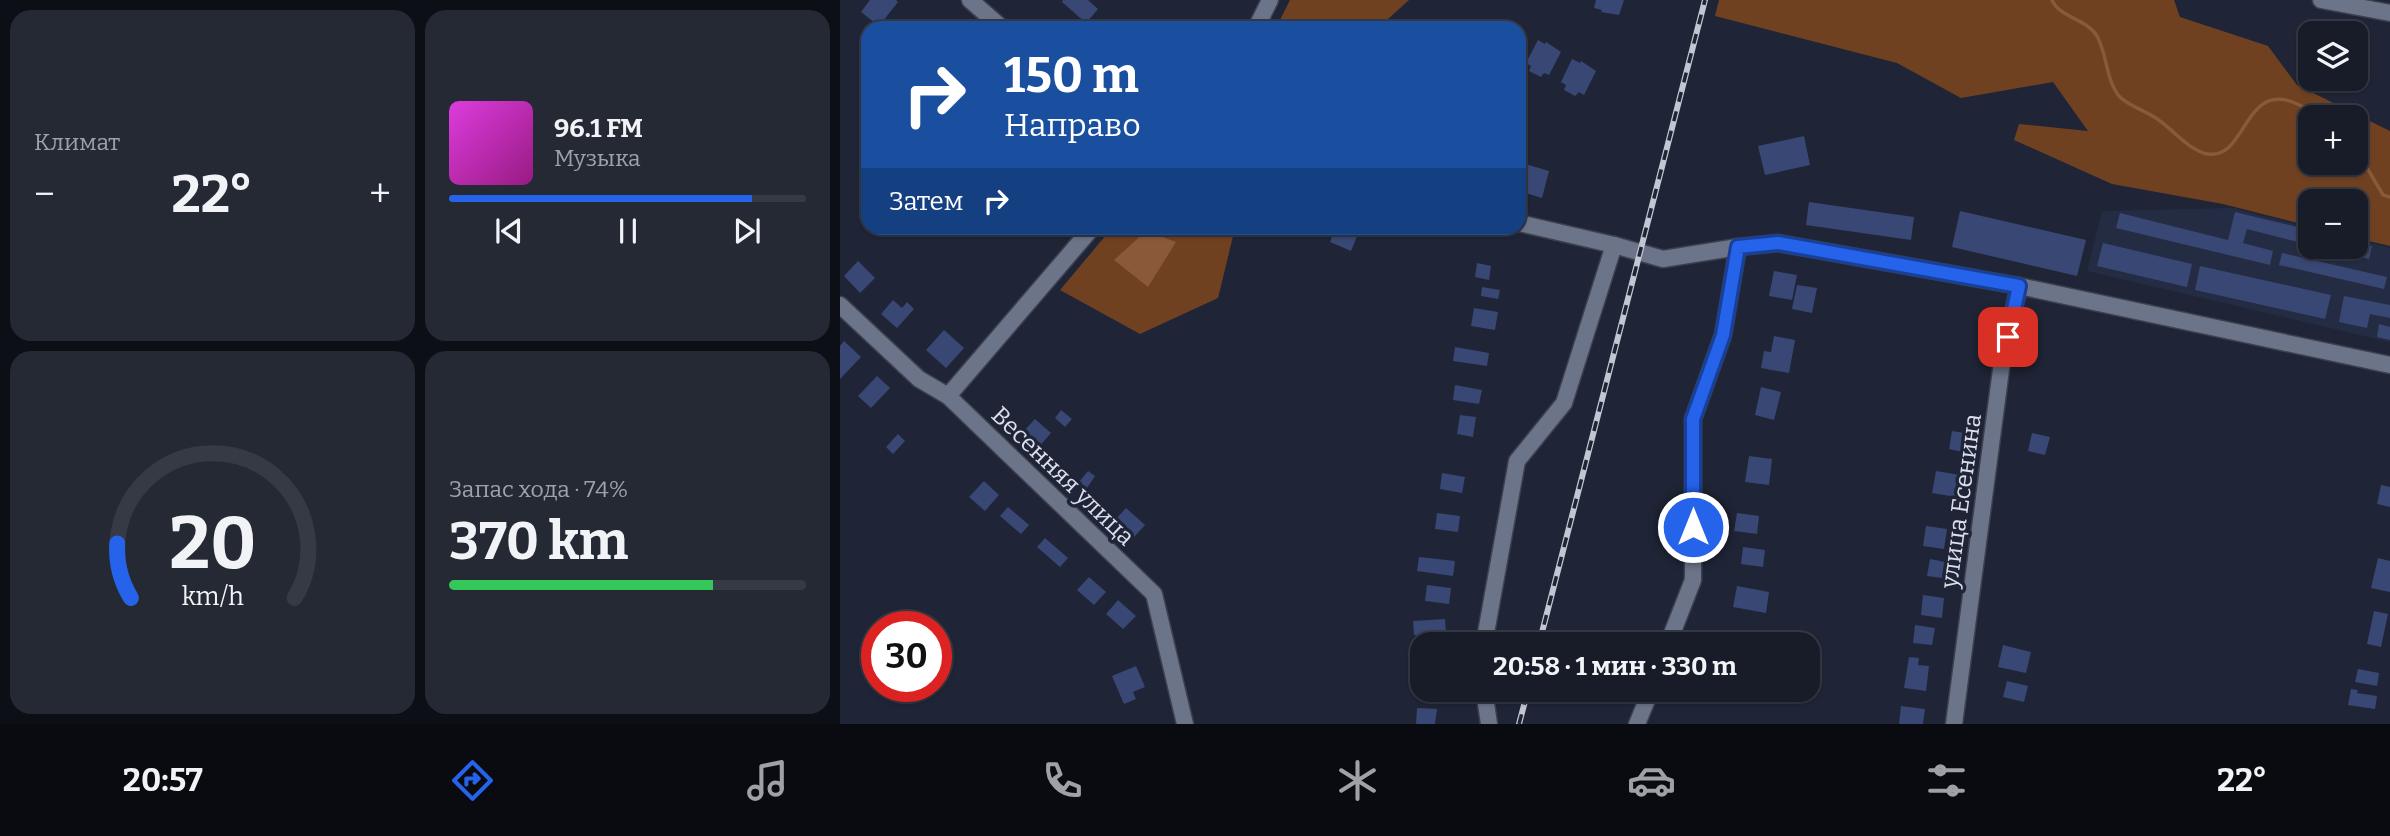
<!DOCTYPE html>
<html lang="ru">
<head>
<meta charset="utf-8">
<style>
  body { margin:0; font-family:Bitter,serif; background:#242934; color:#f1f3f6; height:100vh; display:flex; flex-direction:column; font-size:26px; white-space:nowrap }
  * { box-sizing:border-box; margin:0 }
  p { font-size:23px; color:#9ea1a8 }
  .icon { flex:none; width:38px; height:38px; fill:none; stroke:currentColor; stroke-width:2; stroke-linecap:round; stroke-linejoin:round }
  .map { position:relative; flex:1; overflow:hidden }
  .panel { display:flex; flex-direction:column; gap:10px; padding:10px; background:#0d0f16; width:840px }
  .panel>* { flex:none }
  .banner { position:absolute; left:21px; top:21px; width:665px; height:214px; border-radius:21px; box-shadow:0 2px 5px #0004,0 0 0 2px #363a45; background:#1a4fa0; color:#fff; overflow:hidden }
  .buttons { position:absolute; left:1458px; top:21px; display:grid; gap:14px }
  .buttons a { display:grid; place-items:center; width:70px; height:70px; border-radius:14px; background:#171c28; box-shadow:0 2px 5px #0004,0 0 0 2px #363a45; font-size:35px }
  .speed { position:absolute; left:21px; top:611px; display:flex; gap:14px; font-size:35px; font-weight:700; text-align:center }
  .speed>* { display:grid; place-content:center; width:91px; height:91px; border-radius:50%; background:#171c28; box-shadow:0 2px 5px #0004,0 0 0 2px #363a45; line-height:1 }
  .speed .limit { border:10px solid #d22; background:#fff; color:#111 }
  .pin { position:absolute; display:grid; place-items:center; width:60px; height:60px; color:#fff; margin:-30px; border-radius:14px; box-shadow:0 4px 10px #0006 }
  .me { position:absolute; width:77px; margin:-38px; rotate:0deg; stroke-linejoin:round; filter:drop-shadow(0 0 5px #0008) }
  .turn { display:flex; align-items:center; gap:24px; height:147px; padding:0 28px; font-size:32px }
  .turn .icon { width:91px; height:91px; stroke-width:2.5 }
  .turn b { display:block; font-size:49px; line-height:60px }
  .then { display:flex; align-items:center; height:66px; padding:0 28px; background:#0003; gap:14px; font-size:26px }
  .big { font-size:52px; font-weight:700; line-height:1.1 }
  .panel .card { flex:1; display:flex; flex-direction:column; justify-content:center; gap:10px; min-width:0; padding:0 24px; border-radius:21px; background:#242934 }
  .panel .dial { align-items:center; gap:0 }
  .dial svg { height:182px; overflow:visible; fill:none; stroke:#363a45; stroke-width:7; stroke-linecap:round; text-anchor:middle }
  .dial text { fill:#f1f3f6; stroke:none }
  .song { display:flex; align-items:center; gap:21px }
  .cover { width:84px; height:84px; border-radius:10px; background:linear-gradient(135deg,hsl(300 70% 55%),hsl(310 70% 35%)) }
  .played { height:7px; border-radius:4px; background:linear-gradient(90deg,#2563eb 85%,#363a45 85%) }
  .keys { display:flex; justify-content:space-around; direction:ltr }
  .heat { display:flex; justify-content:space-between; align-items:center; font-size:38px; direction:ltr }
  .charge { height:10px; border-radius:5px; background:linear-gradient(90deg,#34c759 74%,#363a45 0) }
  .panel .tiles { flex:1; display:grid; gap:10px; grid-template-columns:repeat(2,1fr) }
  .trip { position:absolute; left:570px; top:632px; width:410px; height:70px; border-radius:21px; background:#171c28; box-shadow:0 2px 5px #0004,0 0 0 2px #363a45; font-weight:700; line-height:70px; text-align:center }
  .tabs { display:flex; height:112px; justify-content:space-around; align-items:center; background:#090b10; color:#9ea1a8 }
  .tabs .icon { width:49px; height:49px }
  .tabs .active { color:#2563eb }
  .tabs b { font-size:32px; color:#f1f3f6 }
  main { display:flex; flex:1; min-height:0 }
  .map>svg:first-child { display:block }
  .built { fill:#242c44 }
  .forest { fill:#6f4121; fill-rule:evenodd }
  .water { fill:#89593a }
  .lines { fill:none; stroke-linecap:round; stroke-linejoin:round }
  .stream { stroke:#89593a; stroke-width:3.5 }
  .building { fill:#394774 }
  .minor-casing { stroke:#3c404f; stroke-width:19 }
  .minor { stroke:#6c7489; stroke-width:16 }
  .rail-casing { stroke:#c1c6d3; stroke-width:6 }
  .rail { stroke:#1f2536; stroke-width:3.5; stroke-dasharray:10; stroke-linecap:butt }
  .route-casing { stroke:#184099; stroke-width:18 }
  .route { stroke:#2563eb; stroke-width:12 }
  .labels { text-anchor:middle; stroke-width:7; stroke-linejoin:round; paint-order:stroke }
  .street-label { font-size:24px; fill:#dce0ed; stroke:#1f2536 }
</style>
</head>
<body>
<main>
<section class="panel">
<div class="tiles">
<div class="card"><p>Климат</p>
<div class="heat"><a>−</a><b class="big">22°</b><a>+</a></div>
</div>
<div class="card">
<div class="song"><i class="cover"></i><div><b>96.1 FM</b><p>Музыка</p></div></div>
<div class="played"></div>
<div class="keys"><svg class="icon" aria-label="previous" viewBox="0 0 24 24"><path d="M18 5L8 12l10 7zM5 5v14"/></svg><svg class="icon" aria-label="pause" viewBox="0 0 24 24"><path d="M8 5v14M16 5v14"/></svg><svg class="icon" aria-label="next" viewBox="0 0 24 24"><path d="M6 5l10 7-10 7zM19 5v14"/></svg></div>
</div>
<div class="card dial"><svg viewBox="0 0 100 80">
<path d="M14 69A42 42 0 1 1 86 69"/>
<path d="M14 69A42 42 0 0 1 8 45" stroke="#2563eb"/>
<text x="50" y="56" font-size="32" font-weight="700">20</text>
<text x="50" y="72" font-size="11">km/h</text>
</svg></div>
<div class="card"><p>Запас хода · 74%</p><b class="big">370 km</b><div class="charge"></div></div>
</div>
</section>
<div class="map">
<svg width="1550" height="724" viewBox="0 0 1550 724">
  <rect width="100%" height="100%" fill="#1f2536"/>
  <polygon class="built" points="1393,208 1470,228 1470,247 1516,247 1516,239 1550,248 1550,342 1247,271 1262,211"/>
  <g class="forest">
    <polygon points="450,0 569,0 538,28 436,28"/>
    <path d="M879,0H1334L1340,17L1428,46L1457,85L1550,131V246L1516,238V201H1470V226L1383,204L1272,184L1174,140L1179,124L1248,131L1213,82L1121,98L1057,63L875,16ZM1470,117H1516V163H1470Z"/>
    <polygon points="272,228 395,228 378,298 300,334 220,290"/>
  </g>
  <polygon class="water" points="306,231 336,242 308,287 274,260"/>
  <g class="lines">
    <g class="stream">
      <path d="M1212,0C1220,18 1247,19 1257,36C1267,54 1266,80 1279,96C1289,107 1308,111 1320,121C1334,131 1350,151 1368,154C1411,161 1403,59 1478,117"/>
      <polyline points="1504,163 1509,168 1526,166 1543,195 1550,197"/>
    </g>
  </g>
  <g class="building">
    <polygon points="30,0 56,0 58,2 39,26 21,12"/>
    <polygon points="223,0 248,0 258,9 246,23 222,2"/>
    <polygon points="756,0 784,0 779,15 761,12 762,10 754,8"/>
    <polygon points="1505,23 1529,30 1523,49 1516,47 1516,33 1501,33"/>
    <polygon points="698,40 705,44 706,42 721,52 709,75 704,73 701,77 689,71 691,66 686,63"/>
    <polygon points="732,59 740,63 741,61 756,71 744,95 739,92 735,96 724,90 726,85 721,82"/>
    <polygon points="964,136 970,165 925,175 918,146"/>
    <polygon points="679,162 709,171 702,198 679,191"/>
    <polygon points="969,202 1074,217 1071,240 966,225"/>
    <polygon points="1120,211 1246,240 1237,276 1112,247"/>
    <polygon points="1395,212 1470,230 1470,245 1407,229 1403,243 1433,251 1430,265 1276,228 1280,213 1388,240"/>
    <polygon points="502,228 520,229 511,251 490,242 495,229 501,232"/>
    <polygon points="1516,242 1532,246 1529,259 1482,248 1516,247"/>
    <polygon points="1263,243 1352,264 1347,287 1257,266"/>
    <polygon points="1442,253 1547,277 1544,289 1439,265"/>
    <polygon points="18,261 35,278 20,293 4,276"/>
    <polygon points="637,263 651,266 649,280 635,277"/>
    <polygon points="1360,266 1491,295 1485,319 1355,290"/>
    <polygon points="934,271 957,275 952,300 929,296"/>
    <polygon points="957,285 977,288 972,313 952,309"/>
    <polygon points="642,287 660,290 658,299 641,296"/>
    <polygon points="1504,296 1550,305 1550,318 1530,314 1527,328 1499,322"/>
    <polygon points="53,300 62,308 67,302 74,309 57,328 41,314"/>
    <polygon points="634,308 658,312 655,330 631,326"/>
    <polygon points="1539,324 1550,327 1550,340 1537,337"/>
    <polygon points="104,330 124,348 106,368 86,350"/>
    <polygon points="934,336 955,340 949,373 921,368 924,351 931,352"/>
    <polygon points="4,341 21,357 0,379 0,346"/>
    <polygon points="615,347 649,353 647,366 613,361"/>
    <polygon points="37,376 50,388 31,408 18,396"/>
    <polygon points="615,385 642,390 639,404 613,400"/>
    <polygon points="921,387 941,392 934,420 915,415"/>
    <polygon points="221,410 232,419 225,427 215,418"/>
    <polygon points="620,415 636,417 633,437 617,434"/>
    <polygon points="195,419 211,433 198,448 182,433"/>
    <polygon points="1112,431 1131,434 1127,453 1109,449"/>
    <polygon points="1192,433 1210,437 1205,455 1188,451"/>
    <polygon points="58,434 65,441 53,454 46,447"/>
    <polygon points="909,456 932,459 929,485 905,482"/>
    <polygon points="248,471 255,476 247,488 239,482"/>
    <polygon points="1096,471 1120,475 1116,497 1092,493"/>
    <polygon points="602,473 625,477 622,493 600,489"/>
    <polygon points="144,481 159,495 145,511 129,497"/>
    <polygon points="1541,485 1550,487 1550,507 1537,504"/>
    <polygon points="168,507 189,525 181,534 160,516"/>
    <polygon points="286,508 305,525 294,537 275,520"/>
    <polygon points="597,513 620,516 618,532 595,529"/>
    <polygon points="897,513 919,516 917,534 894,531"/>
    <polygon points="1086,526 1107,529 1104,549 1083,546"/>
    <polygon points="205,538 228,558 220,567 197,547"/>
    <polygon points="903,547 925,550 923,567 901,564"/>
    <polygon points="579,557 615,561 613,576 577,571"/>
    <polygon points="1538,558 1550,561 1550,592 1531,588"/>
    <polygon points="1090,559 1105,562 1102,578 1087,576"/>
    <polygon points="249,577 266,592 254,605 237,590"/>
    <polygon points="587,585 611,588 609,604 585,601"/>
    <polygon points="897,586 929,592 926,613 893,607"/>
    <polygon points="1083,595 1104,598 1102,618 1081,615"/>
    <polygon points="278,600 296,616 283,629 266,614"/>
    <polygon points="1534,611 1548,614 1541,647 1527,644"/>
    <polygon points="605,619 606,634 574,635 573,621"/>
    <polygon points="1075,625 1095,628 1092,645 1073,643"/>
    <polygon points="1163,645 1191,652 1186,673 1158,667"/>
    <polygon points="1069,657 1079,658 1078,665 1089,666 1086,691 1064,688"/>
    <polygon points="296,666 305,687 293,692 296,699 284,704 272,676"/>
    <polygon points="1518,669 1539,673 1537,686 1515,682"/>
    <polygon points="1167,681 1188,686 1184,702 1163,697"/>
    <polygon points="1511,689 1518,690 1517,693 1537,696 1535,709 1508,705"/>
    <polygon points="1061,706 1085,709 1083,724 1059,724"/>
    <polygon points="577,708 597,709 595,724 576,724"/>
  </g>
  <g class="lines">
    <g class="minor-casing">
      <g id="minor">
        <polyline points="130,0 162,28"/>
        <polyline points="1481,0 1550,13"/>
        <polyline points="416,28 430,0"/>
        <polyline points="679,223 774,245 823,259 898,247 938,243 1179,286 1550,365"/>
        <polyline points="0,305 79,379 108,396 314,594 345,724"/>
        <polyline points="108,396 252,228"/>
        <polyline points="644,644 677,461 724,403 774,245"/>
        <polyline points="828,644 853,580 853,419 883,335 898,247"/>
        <polyline points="644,690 649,724"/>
        <polyline points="797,724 811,690"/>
        <polyline points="1114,724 1162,362 1179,286"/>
      </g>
    </g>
    <use href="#minor" class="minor"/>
    <g class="rail-casing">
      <g id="rail">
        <polyline points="699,644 865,0"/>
        <polyline points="679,724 688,690"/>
      </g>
    </g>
    <use href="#rail" class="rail"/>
  </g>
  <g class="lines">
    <g class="route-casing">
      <polyline id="route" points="853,527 853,419 883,335 898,247 938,243 1179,286 1168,337"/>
    </g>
    <use href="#route" class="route"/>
  </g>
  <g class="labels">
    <g class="street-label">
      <text transform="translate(223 476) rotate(44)" y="8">Весенняя улица</text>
      <text transform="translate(1121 501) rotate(-82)" y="8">улица Есенина</text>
    </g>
  </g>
</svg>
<div class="buttons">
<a><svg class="icon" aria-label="layers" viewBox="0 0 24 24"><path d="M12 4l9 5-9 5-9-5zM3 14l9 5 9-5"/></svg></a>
<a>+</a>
<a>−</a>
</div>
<div class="speed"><div class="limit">30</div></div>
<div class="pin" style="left:1168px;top:337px;background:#d93025"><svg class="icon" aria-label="arrive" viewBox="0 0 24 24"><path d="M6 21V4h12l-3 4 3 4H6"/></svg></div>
<svg class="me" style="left:853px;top:527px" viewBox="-20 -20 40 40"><circle r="17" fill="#2563eb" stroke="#fff" stroke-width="3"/><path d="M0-11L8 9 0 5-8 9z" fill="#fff"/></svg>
<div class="trip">20:58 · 1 мин · 330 m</div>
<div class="banner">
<div class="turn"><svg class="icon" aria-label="right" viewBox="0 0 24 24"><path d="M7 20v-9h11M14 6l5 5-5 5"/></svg><div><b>150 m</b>Направо</div></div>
<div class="then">Затем<svg class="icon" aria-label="right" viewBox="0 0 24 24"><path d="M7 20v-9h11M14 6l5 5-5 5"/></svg></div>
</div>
</div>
</main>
<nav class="tabs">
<b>20:57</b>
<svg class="icon active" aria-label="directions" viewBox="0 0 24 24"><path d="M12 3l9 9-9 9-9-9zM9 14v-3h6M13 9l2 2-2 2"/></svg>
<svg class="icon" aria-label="music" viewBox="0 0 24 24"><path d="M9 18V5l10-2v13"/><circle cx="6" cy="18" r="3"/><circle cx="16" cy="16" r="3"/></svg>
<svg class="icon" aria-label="phone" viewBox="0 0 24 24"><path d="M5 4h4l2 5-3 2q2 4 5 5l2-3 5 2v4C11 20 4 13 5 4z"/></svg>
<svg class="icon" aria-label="climate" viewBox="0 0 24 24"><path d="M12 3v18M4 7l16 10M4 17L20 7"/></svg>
<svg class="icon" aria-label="car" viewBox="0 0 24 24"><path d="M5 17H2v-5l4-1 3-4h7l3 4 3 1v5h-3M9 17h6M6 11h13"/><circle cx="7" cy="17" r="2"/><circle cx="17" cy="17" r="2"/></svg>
<svg class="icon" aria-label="filters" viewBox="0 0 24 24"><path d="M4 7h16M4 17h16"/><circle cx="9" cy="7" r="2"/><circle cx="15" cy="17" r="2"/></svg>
<b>22°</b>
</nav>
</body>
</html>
